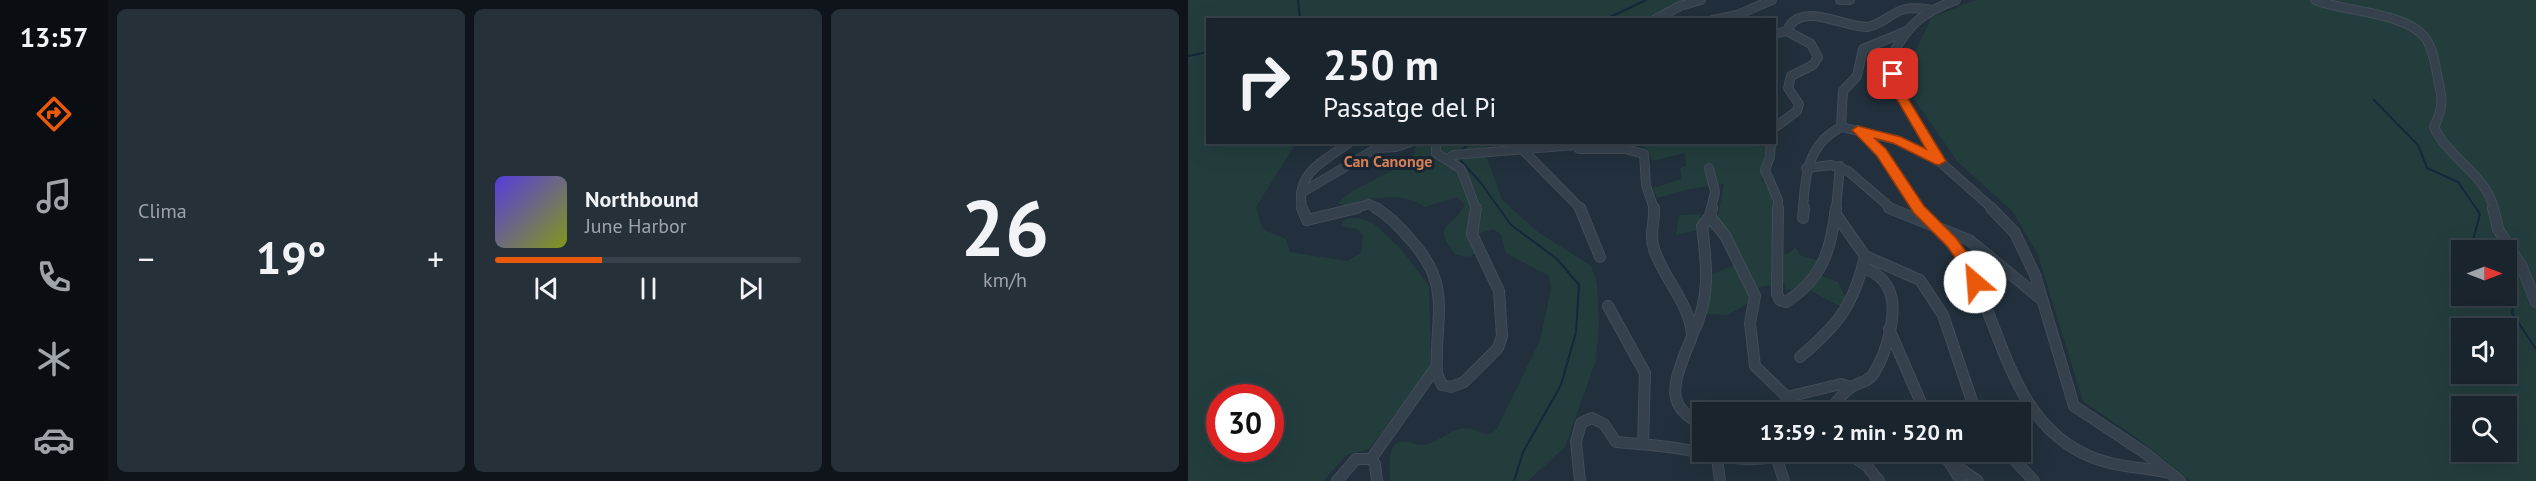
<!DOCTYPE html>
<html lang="es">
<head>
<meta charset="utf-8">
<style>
  body { margin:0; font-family:"PT Sans",sans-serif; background:#263039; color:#f1f3f6; height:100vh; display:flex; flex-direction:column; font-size:22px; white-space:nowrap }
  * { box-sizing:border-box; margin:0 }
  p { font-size:20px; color:#9fa4aa }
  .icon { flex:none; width:33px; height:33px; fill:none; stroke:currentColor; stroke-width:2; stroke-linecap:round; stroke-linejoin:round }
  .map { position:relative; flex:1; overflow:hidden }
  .drawer { display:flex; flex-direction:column; gap:9px; padding:9px; background:#0e1419; width:1080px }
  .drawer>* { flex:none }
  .guide { position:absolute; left:18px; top:18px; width:570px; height:126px; border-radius:0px; box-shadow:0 6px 24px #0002,0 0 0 2px #374149; background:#19242d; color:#f1f3f6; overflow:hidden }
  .needle { width:39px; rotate:90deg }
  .buttons { position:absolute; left:1263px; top:240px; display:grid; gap:12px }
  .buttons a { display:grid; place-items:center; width:66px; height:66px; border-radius:0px; background:#19242d; box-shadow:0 6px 24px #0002,0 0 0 2px #374149; font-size:30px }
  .speed { position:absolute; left:18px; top:384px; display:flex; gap:12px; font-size:30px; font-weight:700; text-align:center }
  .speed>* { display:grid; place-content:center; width:78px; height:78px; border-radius:50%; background:#19242d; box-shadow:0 6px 24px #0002,0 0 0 2px #374149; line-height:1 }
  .speed .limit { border:9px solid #d22; background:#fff; color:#111 }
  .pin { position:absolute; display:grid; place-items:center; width:51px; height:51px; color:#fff; margin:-26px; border-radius:12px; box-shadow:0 3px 9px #0006 }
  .me { position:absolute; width:66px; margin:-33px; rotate:333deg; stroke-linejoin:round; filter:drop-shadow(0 0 4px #0008) }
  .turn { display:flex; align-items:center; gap:21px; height:126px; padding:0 18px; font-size:27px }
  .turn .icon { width:78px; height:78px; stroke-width:2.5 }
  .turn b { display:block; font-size:42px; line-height:51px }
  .big { font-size:45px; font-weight:700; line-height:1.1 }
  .drawer .tile { flex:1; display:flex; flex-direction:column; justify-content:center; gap:9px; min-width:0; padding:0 21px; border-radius:9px; background:#263039 }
  .drawer .dial { align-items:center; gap:0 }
  .dial b { font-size:78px; line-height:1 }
  .song { display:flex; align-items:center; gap:18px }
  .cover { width:72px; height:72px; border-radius:9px; background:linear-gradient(135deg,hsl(250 70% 55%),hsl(70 70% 35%)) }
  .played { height:6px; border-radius:3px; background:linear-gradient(90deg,#ea580c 35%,#374149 35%) }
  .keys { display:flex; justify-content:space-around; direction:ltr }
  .heat { display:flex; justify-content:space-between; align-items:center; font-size:33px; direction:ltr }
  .drawer .tiles { flex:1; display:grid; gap:9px; grid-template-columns:repeat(3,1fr) }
  .trip { position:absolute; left:504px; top:402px; width:339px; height:60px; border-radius:0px; background:#19242d; box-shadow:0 6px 24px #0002,0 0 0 2px #374149; font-weight:700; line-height:60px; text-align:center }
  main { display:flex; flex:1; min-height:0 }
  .menu { display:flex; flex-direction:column; width:108px; justify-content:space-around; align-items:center; background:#0a0e12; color:#9fa4aa }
  .menu .icon { width:42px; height:42px }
  .menu .selected { color:#ea580c }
  .menu b { font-size:27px; color:#f1f3f6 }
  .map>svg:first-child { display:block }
  .green { fill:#233d3d; fill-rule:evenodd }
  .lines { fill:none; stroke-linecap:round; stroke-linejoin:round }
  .stream { stroke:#14283a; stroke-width:2 }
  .minor-far1-casing { stroke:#414d58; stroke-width:10 }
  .minor-casing { stroke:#414d58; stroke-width:12 }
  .minor-far1 { stroke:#35414c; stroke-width:8 }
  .minor { stroke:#35414c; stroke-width:10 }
  .route { fill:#ea580c; stroke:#983908; stroke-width:1.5 }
  .labels { text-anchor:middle; stroke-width:6; stroke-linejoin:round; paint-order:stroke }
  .neighbourhood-label { font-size:16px; font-weight:bold; fill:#d9815a; stroke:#1a2631 }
</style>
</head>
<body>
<main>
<nav class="menu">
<b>13:57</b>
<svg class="icon selected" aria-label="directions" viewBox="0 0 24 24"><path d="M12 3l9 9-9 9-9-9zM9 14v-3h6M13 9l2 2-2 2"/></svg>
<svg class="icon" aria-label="music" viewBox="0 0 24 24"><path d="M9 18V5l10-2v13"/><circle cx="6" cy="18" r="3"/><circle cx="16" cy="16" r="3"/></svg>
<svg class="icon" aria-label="phone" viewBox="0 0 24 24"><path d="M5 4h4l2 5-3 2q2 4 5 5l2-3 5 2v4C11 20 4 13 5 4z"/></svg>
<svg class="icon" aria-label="climate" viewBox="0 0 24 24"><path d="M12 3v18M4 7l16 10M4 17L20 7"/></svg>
<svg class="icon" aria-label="car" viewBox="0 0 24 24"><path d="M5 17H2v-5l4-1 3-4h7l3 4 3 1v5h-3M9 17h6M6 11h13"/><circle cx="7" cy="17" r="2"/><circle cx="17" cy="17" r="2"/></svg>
</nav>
<section class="drawer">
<div class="tiles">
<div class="tile"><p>Clima</p>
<div class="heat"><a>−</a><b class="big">19°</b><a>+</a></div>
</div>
<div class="tile">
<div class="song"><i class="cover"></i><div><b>Northbound</b><p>June Harbor</p></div></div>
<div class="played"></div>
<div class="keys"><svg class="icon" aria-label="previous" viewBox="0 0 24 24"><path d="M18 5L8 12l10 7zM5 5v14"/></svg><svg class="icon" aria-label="pause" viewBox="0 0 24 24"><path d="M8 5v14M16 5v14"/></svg><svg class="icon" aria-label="next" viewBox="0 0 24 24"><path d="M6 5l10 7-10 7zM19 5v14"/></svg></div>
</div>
<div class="tile dial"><b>26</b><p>km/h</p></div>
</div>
</section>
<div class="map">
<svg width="1348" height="481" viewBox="0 0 1348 481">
  <rect width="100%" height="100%" fill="#21303c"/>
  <g class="green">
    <path d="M0,0H501L452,20H20V142L108,143L68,207C76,236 73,227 98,239L102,252L159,261L173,253L175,235L170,229L154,227V222L159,219L170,218L185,223L213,249L241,286L243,368L181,449L159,455L135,481H0ZM32,398H82V448H32Z"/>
    <path d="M788,0H1348V481H1003L949,438L895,401L850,255L825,212L769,161L713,80L744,17ZM1274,250H1318V296H1274ZM1274,328H1318V374H1274ZM1274,406H1318V452H1274Z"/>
    <polygon points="463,142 578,143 581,146 573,179 585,195 585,253 600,254 608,247 612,255 630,261 623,272 650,282 659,300 655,308 612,285 606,290 597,289 596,282 564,289 562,302 540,315 518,314 523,275 556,261 537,228 527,231 514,229 488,235 491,215 512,214 512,223 529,220 536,184 501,189 469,198 465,188 494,179 492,168 498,166 497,153 464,161 460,150 454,146"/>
    <path d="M229,143H299L296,149L314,200L350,232L403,266L409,283L411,324L408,360L377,447L340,481H202C202,467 197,437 221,442C227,444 233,446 240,444C253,440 265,428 279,428C292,429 298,441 309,429L352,340L363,289L361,276L318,253L313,235L306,229L290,234L284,242L286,254L280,257L268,255C243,225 263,229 277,205L269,197L237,207C221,195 198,196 178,200C169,202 159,207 150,203L161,193L220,162L225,156Z"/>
  </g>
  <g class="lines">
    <g class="stream">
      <polyline points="110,0 112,20"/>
      <polyline points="416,20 458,0"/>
      <polyline points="0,56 20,52"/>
      <polyline points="1186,100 1230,145 1239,168 1270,182 1292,214 1285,240 1289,250"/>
      <polyline points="273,151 282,142"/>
      <polyline points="273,157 273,161 293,183 323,225 369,259 391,285 388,332 373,385 335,452 326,481"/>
      <polyline points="1318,278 1329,287 1324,313 1348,349"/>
    </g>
    <g class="minor-far1-casing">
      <g id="minor-far1">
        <polyline points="652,0 662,0"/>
        <path d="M768,0C730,14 719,27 700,62L706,84L751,161L805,209"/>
        <path d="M1127,0C1157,12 1220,12 1238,39C1245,49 1247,63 1249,74C1254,98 1257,104 1246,127C1260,158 1298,174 1306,209"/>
        <polyline points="466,20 492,6 513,0"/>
        <polyline points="525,20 549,15 584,0"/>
        <path d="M586,34L599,31C611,0 655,27 679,27C692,26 704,12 717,9C724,7 733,9 740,9"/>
        <polyline points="653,127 655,91 669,76 675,49 719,31"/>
        <polyline points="653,127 709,140 751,161"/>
        <polyline points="586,128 609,111 611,104 600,88 603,76 625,65 630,57 623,44 599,31"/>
        <polyline points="670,130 698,159 730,209"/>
        <polyline points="248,142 248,153 273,169 288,209"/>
        <polyline points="386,142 391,149 437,149 456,154 458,185 466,209"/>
        <polyline points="583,142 582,157 577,170 590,200 590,209"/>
        <polyline points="335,150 393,209"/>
        <polyline points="260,159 266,155 387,145"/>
        <polyline points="521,168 527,192 523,209"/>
        <polyline points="618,168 643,165 660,171 704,209"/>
        <polyline points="113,193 189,148 208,147 222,142"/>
        <path d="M114,209C107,171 136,162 162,142"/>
        <polyline points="164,209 181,204 191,209"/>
        <path d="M615,209C617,175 620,144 653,127"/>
        <polyline points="648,209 652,166"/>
      </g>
    </g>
    <g class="minor-casing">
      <g id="minor">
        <polyline points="114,208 119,220 169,208"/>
        <path d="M188,208C201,216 212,227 222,239C266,287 246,316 249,374L254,385L263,387L276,382L310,348L314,336L311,291L284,234L288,208"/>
        <polyline points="392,208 412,257"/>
        <path d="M466,208C467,222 461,235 466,249C475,278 501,302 504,334C504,339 500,346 498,351C486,383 476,407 514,424"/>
        <polyline points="524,208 522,216 538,237 567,296 562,323 567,366 599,397 653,384 663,387"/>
        <path d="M590,208L589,294L592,300L598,302C635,278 643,250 648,208"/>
        <polyline points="701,208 781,240 853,299"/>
        <path d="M729,208C744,226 765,240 777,262C815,328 822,422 901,456C926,467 955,467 981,473"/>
        <polyline points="803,208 827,233 847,275 886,406 957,453 992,481"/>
        <polyline points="1305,208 1310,229 1333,265 1348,302"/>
        <polyline points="615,218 616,208"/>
        <polyline points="677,256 732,280 755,315 785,404 791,412"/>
        <polyline points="420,306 457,373 455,444"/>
        <polyline points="701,329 737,412"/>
        <path d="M504,335C523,298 519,266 514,226L522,216"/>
        <path d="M612,357C650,325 666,305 677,256L647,213"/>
        <path d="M640,412C647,404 654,394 662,388C670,382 680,383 686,373C698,354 712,309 700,288C695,277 685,272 675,267"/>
        <polyline points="658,452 679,466 691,481"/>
        <polyline points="755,452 773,481"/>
        <polyline points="819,452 846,481"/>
        <polyline points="529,458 532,481"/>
        <polyline points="183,459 248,367"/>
        <polyline points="183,459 187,464 189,481"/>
        <polyline points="589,459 596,481"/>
        <polyline points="758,459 790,481"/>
        <polyline points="149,481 168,459 183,459"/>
        <path d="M392,481L388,442L393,423L404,418L416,424L428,442C448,444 468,445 488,448C529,455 566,467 606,452"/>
      </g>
    </g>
    <use href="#minor-far1" class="minor-far1"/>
    <use href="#minor" class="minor"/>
  </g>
  <polygon class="route" points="701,71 710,74 711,84 758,161 751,165 747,164 705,143 686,138 698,149 736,206 768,238 782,257 794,282 792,286 782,286 771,263 759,246 726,213 689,156 664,130 670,126 713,137 738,149 700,84"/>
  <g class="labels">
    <g class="neighbourhood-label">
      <text x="200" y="167">Can Canonge</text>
    </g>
  </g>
</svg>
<div class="buttons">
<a><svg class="needle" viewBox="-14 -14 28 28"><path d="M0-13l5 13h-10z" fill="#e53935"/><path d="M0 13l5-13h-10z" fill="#9fa4aa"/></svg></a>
<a><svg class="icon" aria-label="sound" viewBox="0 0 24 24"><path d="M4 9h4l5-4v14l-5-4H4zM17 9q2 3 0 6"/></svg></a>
<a><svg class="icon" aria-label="search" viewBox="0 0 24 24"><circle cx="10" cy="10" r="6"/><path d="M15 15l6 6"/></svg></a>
</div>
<div class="speed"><div class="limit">30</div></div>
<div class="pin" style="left:705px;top:74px;background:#d93025"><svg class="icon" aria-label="arrive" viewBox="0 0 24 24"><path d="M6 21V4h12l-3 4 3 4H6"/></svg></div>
<svg class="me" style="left:787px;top:282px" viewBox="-20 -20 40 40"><circle r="19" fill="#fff"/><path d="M0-13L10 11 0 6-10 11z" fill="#ea580c"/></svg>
<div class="trip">13:59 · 2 min · 520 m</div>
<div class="guide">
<div class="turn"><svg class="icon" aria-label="right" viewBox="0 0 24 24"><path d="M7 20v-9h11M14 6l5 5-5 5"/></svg><div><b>250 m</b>Passatge del Pi</div></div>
</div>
</div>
</main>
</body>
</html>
